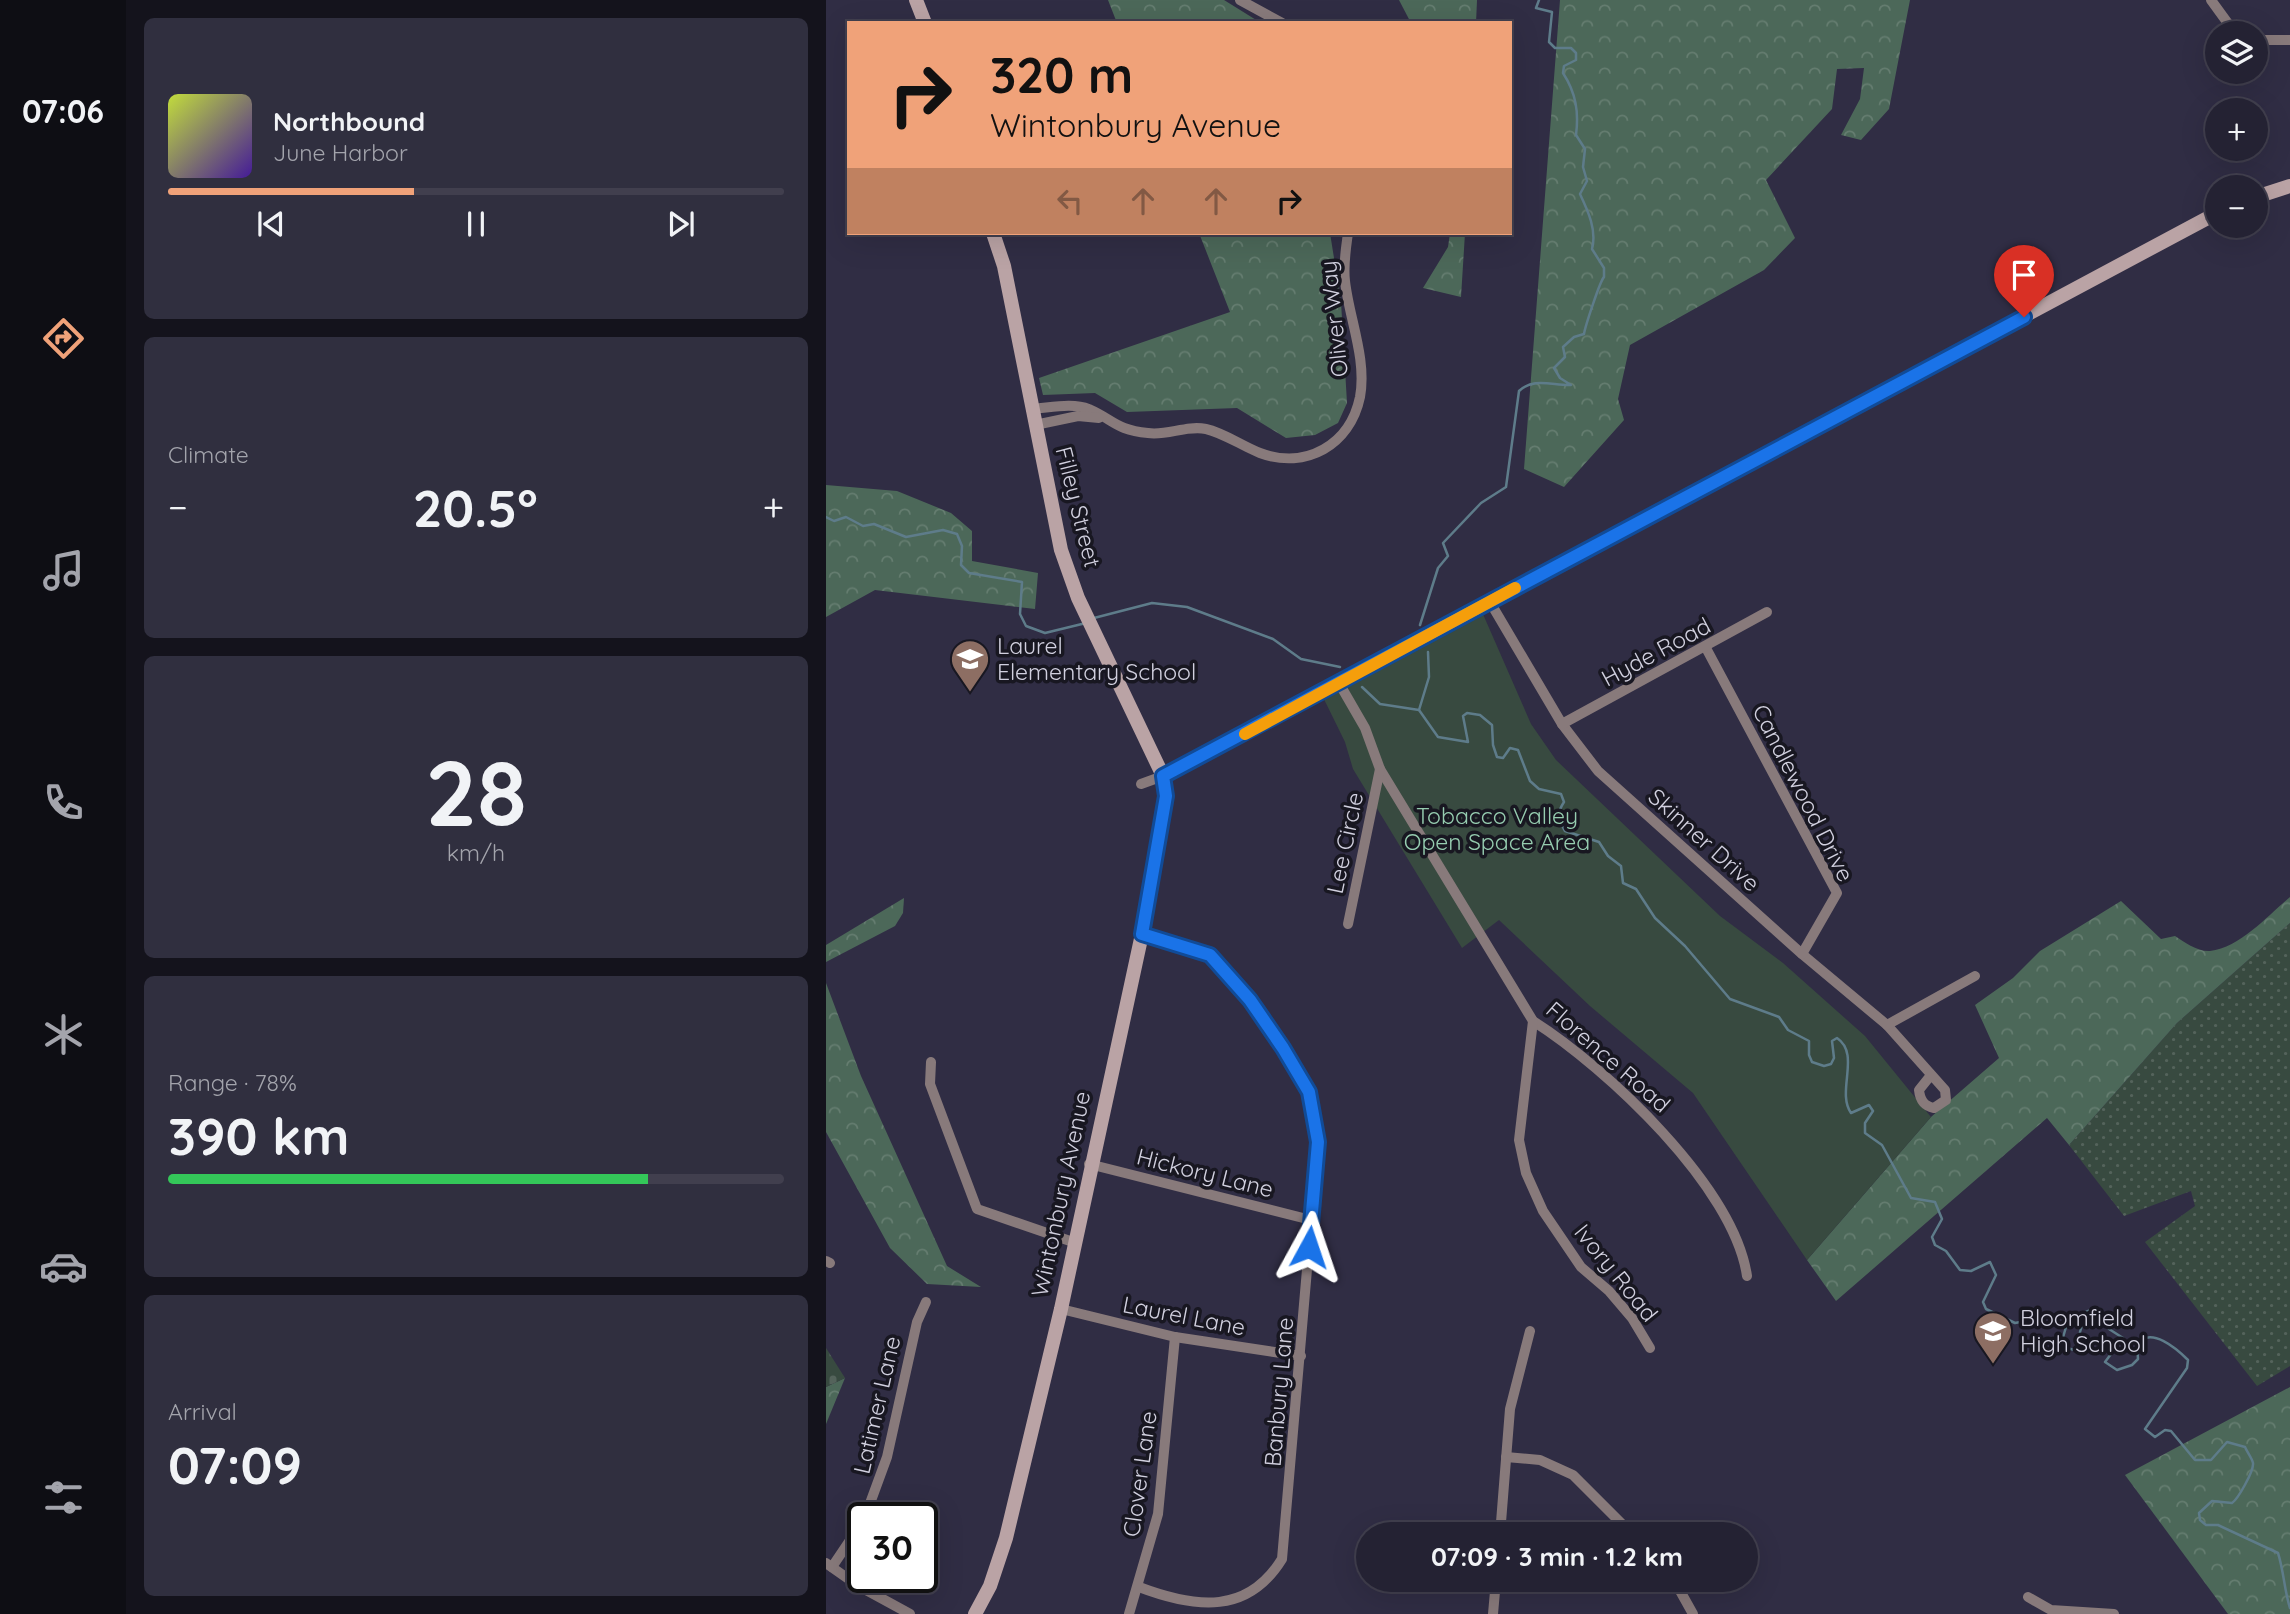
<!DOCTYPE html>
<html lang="en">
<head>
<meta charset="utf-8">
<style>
  body { margin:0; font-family:Quicksand,sans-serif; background:#302f3f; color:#f1f3f6; height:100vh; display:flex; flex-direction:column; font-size:26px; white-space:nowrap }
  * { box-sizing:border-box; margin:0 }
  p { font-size:23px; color:#a3a4ac }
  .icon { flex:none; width:38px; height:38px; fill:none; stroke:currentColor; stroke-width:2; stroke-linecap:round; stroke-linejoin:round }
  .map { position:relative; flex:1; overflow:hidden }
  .sheet { display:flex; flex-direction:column; gap:18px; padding:18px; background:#14131c; width:700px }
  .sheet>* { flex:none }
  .top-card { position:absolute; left:21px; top:21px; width:665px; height:214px; border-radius:0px; box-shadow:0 7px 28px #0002,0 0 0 2px #413f4e; background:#f0a279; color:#111; overflow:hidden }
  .fabs { position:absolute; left:1379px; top:21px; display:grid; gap:14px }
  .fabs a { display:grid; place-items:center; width:63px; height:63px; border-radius:50%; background:#242233; box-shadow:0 7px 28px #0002,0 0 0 2px #413f4e; font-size:35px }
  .speed { position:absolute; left:21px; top:1502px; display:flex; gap:14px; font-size:35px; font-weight:700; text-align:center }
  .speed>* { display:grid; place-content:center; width:91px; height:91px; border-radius:50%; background:#242233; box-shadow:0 7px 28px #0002,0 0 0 2px #413f4e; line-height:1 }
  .speed .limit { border:4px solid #111; border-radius:10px; background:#fff; color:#111 }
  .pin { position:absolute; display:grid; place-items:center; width:60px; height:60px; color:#fff; margin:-72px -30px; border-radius:50% 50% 50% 0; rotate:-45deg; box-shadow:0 0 7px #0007 }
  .pin .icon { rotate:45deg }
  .me { position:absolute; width:77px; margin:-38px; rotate:5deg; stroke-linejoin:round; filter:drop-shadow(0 0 5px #0008) }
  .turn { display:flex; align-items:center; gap:24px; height:147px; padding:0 28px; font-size:32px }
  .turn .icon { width:91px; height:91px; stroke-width:2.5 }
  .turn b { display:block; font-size:49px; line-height:60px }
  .lanes { display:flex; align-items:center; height:66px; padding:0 28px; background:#0003; justify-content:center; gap:35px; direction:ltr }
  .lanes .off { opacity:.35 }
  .big { font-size:52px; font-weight:800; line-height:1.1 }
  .sheet .tile { flex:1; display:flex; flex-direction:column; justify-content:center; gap:10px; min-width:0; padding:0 24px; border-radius:10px; background:#302f3f }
  .sheet .dial { align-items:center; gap:0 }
  .dial b { font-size:91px; line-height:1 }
  .song { display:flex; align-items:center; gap:21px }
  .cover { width:84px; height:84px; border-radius:10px; background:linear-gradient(135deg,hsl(70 70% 55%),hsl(260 70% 35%)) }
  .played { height:7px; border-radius:4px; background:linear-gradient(90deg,#f0a279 40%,#413f4e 40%) }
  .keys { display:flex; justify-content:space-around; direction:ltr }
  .heat { display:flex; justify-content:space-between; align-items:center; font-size:38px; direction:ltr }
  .charge { height:10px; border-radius:5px; background:linear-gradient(90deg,#34c759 78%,#413f4e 0) }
  .trip { position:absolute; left:530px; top:1522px; width:402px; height:70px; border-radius:35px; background:#242233; box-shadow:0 7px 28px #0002,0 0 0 2px #413f4e; font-weight:800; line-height:70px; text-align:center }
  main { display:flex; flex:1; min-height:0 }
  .tab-bar { display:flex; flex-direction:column; width:126px; justify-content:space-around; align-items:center; background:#0e0e14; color:#a3a4ac }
  .tab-bar .icon { width:49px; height:49px }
  .tab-bar .selected { color:#f0a279 }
  .tab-bar b { font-size:32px; color:#f1f3f6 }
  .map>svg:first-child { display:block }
  .grass { fill:url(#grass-dots) }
  .forest { fill:url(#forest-crowns) }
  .cemetery { fill:url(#cemetery-stones) }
  .green { fill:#384a40 }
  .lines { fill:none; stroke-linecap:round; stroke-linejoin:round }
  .stream { stroke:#5e7c8a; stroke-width:2.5 }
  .street { stroke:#887a7b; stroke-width:10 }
  .secondary { stroke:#baa3a5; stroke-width:14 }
  .route-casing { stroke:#114b97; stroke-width:18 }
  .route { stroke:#1a73e8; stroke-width:12 }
  .slow { stroke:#f59e0b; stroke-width:12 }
  .labels { text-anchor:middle; stroke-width:7; stroke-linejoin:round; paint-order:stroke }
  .street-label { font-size:23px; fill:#d1d0df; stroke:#181721 }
  .poi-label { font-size:23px; fill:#d1d0df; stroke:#181721; text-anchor:start }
  .park-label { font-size:23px; fill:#96cdb0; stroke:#181721 }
</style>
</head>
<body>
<main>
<nav class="tab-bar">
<b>07:06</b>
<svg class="icon selected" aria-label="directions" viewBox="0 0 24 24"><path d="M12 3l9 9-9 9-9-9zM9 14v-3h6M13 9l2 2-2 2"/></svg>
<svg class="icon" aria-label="music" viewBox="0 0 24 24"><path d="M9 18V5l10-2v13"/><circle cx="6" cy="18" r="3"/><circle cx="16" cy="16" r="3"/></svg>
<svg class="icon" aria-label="phone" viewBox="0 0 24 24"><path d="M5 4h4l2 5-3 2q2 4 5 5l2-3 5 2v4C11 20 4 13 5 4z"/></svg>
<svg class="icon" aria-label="climate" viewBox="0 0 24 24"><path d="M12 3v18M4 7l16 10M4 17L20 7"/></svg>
<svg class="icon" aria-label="car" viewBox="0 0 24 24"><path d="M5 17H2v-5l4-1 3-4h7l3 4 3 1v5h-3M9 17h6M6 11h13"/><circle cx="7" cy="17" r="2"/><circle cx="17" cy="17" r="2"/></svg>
<svg class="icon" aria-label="filters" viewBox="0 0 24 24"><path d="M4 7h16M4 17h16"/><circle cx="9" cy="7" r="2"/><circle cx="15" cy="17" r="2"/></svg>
</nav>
<section class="sheet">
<div class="tile">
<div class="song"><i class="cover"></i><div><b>Northbound</b><p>June Harbor</p></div></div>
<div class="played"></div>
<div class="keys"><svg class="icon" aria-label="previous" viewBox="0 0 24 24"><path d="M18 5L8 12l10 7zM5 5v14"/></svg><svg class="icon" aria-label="pause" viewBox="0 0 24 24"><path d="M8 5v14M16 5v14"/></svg><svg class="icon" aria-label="next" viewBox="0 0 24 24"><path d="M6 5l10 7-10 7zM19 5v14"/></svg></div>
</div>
<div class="tile"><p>Climate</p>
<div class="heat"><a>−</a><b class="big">20.5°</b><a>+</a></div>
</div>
<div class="tile dial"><b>28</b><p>km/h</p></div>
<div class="tile"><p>Range · 78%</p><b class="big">390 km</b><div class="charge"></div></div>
<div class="tile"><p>Arrival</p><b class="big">07:09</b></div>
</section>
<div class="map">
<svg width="1464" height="1614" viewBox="0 0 1464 1614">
  <defs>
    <pattern id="grass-dots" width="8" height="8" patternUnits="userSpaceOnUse" patternTransform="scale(1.75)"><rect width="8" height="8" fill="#384a40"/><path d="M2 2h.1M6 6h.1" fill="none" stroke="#54635b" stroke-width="1.8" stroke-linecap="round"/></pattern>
    <pattern id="forest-crowns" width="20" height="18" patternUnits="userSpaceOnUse" patternTransform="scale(1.75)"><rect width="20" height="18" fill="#4c6859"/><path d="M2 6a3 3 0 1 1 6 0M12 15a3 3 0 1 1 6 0" fill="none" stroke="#657d70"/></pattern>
    <pattern id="cemetery-stones" width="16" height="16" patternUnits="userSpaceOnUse" patternTransform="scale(1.75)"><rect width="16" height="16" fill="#384a40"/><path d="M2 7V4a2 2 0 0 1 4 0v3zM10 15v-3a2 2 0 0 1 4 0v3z" fill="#54635b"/></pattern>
  </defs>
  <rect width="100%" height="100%" fill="#302d44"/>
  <polygon class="grass" points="1464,923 1464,1366 1431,1386 1319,1242 1369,1206 1365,1191 1298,1216 1243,1145 1351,1023"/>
  <g class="forest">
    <polygon points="282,0 398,0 435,23 291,23"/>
    <polygon points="573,0 651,0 650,23 585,23"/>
    <polygon points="734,0 1084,0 1063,109 1035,140 1015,135 1034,99 1038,68 1011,69 1006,109 940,180 969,238 938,270 804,345 792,399 798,420 738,487 698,469"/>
    <polygon points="373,233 504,233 515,302 521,403 512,423 489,435 460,438 411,408 301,412 269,393 217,395 213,378 404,312"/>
    <polygon points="624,233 639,233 635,297 597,288 622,247"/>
    <polygon points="0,485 71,491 125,513 146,531 146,561 212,573 209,609 49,590 0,617"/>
    <path d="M1464,897V923L1351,1023L1243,1145L1221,1118L1010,1301L981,1260L1105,1117L1173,1058L1149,1005L1187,978L1214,951L1295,901L1335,939L1349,936C1358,942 1372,952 1384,951C1415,947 1441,916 1464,897Z"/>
    <polygon points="78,898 77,913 69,926 0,962 0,945"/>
    <polygon points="0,983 35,1076 121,1266 155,1287 101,1284 64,1248 0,1132"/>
    <polygon points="19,1378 0,1424 0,1387"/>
    <polygon points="1464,1387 1464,1614 1402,1614 1299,1475"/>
  </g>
  <polygon class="cemetery" points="0,1348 19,1378 0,1387"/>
  <polygon class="green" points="653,605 705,724 730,760 894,916 957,963 1039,1036 1105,1117 981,1260 867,1093 764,1006 673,920 636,948 527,769 519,742 492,687"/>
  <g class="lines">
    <g class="stream">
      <polyline points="0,517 8,521 20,517 37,526 48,524 80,537 117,530 131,534 136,546 135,565 143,573 196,582 194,614 200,626 219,633 260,623"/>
      <polyline points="268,618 326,603 361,607 447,639 475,659 514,667"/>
      <path d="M594,625L612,568L622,556L617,543L655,503L680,487L693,391C707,377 728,386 745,385L734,378L728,368L739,357L737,347L748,337L758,334C759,327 774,281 778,277V268L766,249C771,230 762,211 754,194L761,181L757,167L759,149L750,135C753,112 750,93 737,73L738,66L750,60V53L745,48H729L723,42L726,12L710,8L713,0"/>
      <path d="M536,687L554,704L593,710L612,737L642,742L637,716L641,713L654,715L666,725L667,745L671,757L677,758L684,748L692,750L704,781L713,789L735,794L738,802C730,814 732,819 739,831L773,842L782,856L795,866L797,883L810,889L829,918L859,946L904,999L953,1017L962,1030L983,1041V1055L986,1062L998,1066L1005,1064L1008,1058L1006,1041L1011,1038C1035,1054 1010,1092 1025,1113L1043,1105L1047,1111L1039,1123V1133L1056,1145L1085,1198L1109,1202L1116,1219L1106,1237L1109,1245L1120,1251L1134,1270L1145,1271L1164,1262L1170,1275L1157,1302L1160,1309L1189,1323L1234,1314L1242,1320L1236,1341L1241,1348L1252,1351L1256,1348L1254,1332L1260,1312L1269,1308L1283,1329L1297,1338L1279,1362L1291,1370L1306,1365L1312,1359L1311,1344C1325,1326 1351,1349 1362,1360L1361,1368L1319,1429L1329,1437L1339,1430L1345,1431L1369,1460H1385L1401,1442L1419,1447C1421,1452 1426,1458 1427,1463C1428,1471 1412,1499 1406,1503L1386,1501L1373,1513L1374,1520L1380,1525H1392L1452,1553C1458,1572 1458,1589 1464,1608"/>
      <polyline points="593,710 603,677 602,652"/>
    </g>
    <g class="street">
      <polyline points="414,0 456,23"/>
      <polyline points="1385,0 1409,33"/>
      <polyline points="1430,40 1464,40"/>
      <path d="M205,409C223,408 246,402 263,409C288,420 290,430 322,433C341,436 360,425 380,429C398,433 416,446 434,453C480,470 524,445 534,397C541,359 523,318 519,281C517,265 520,248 522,233"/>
      <polyline points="209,425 252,416 273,418"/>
      <path d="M664,602L736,724L772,771L976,954L1061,1025L1119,1090L1120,1100L1108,1108C1098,1106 1094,1100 1093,1090L1105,1075"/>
      <polyline points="880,648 1011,893 976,954"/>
      <path d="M513,683L539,728L554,769L707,1021C781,1068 908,1187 921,1276"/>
      <polyline points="736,724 941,612"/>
      <polyline points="315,784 337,776"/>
      <polyline points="522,924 554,769"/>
      <polyline points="707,1021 693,1140 700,1173 717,1211 755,1267 783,1291 806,1318 824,1348"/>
      <polyline points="1061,1025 1149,976"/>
      <polyline points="105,1062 104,1084 151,1209 247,1242"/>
      <polyline points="263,1164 485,1220"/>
      <polyline points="0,1261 4,1263"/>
      <polyline points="235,1309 349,1337 475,1356"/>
      <polyline points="680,1457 714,1460 747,1475 807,1535"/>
      <polyline points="39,1517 61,1457 91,1322 100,1302"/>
      <polyline points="674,1535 684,1409 704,1331"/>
      <polyline points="0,1563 31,1585 84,1614"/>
      <polyline points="6,1567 37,1521"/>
      <polyline points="848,1580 867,1614"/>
      <path d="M313,1587C371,1609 422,1614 456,1559L492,1142L483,1092L424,1000L384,955L316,934"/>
      <polyline points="1202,1597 1225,1610 1288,1614"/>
      <polyline points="303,1614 332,1514 349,1337"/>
      <polyline points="667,1614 670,1580"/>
    </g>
    <g class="secondary">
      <polyline points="90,0 99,23"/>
      <polyline points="1430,197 1464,186"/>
      <polyline points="337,776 1391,213"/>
      <polyline points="149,1614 164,1586 180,1538 235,1309 316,934 340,796 337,776 252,598 235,550 178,266 167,233"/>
    </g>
  </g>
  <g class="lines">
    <g class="route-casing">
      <polyline id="route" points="483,1247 492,1142 483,1092 457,1048 424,1000 384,955 316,934 340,796 337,776 1198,317"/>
    </g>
    <use href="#route" class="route"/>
    <polyline class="slow" points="419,734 689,588"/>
  </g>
  <defs>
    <g id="school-pin" transform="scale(2.0125)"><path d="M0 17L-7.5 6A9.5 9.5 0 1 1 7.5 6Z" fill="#8d6e63" stroke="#181721"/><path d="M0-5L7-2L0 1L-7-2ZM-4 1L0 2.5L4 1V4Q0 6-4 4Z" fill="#fff"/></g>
  </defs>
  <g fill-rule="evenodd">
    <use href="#school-pin" x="144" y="659"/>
    <use href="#school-pin" x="1167" y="1331"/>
  </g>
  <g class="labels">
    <g class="street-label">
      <text transform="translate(508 319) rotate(-96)" y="8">Oliver Way</text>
      <text transform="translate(252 507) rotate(76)" y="8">Filley Street</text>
      <text transform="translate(830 652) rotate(-28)" y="8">Hyde Road</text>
      <text transform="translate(977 793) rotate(63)" y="8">Candlewood Drive</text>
      <text transform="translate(878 840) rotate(42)" y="8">Skinner Drive</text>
      <text transform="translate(519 843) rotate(-78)" y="8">Lee Circle</text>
      <text transform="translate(782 1057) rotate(41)" y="8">Florence Road</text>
      <text transform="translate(379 1173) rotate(14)" y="8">Hickory Lane</text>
      <text transform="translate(235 1194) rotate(-78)" y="8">Wintonbury Avenue</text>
      <text transform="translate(790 1273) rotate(51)" y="8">Ivory Road</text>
      <text transform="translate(358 1316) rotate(11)" y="8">Laurel Lane</text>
      <text transform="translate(453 1392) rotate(-85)" y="8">Banbury Lane</text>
      <text transform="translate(51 1405) rotate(-77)" y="8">Latimer Lane</text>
      <text transform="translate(314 1474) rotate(-82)" y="8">Clover Lane</text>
    </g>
    <g class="poi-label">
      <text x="171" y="654">Laurel<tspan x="171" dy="26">Elementary School</tspan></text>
      <text x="1194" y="1326">Bloomfield<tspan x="1194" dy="26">High School</tspan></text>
    </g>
    <g class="park-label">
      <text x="671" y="824">Tobacco Valley<tspan x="671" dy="26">Open Space Area</tspan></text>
    </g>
  </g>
</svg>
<div class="fabs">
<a><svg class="icon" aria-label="layers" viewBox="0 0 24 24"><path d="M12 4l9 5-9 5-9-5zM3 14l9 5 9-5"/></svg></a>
<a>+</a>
<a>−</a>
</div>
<div class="speed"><div class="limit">30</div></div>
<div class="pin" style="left:1198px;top:317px;background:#d93025"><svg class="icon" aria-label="arrive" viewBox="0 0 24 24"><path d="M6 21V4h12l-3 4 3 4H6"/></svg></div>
<svg class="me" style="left:483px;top:1247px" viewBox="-20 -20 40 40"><path d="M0-17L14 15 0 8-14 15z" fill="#1a73e8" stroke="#fff" stroke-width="4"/></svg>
<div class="trip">07:09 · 3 min · 1.2 km</div>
<div class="top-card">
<div class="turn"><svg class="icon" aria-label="right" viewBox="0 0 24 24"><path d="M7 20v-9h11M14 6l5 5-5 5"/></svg><div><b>320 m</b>Wintonbury Avenue</div></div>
<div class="lanes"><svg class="icon off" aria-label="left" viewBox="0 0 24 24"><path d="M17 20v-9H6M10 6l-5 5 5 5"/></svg><svg class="icon off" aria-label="ahead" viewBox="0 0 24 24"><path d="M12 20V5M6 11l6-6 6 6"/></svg><svg class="icon off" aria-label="ahead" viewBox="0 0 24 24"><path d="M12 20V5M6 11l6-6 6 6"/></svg><svg class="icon" aria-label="right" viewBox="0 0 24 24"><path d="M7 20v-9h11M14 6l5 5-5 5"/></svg></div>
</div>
</div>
</main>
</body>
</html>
